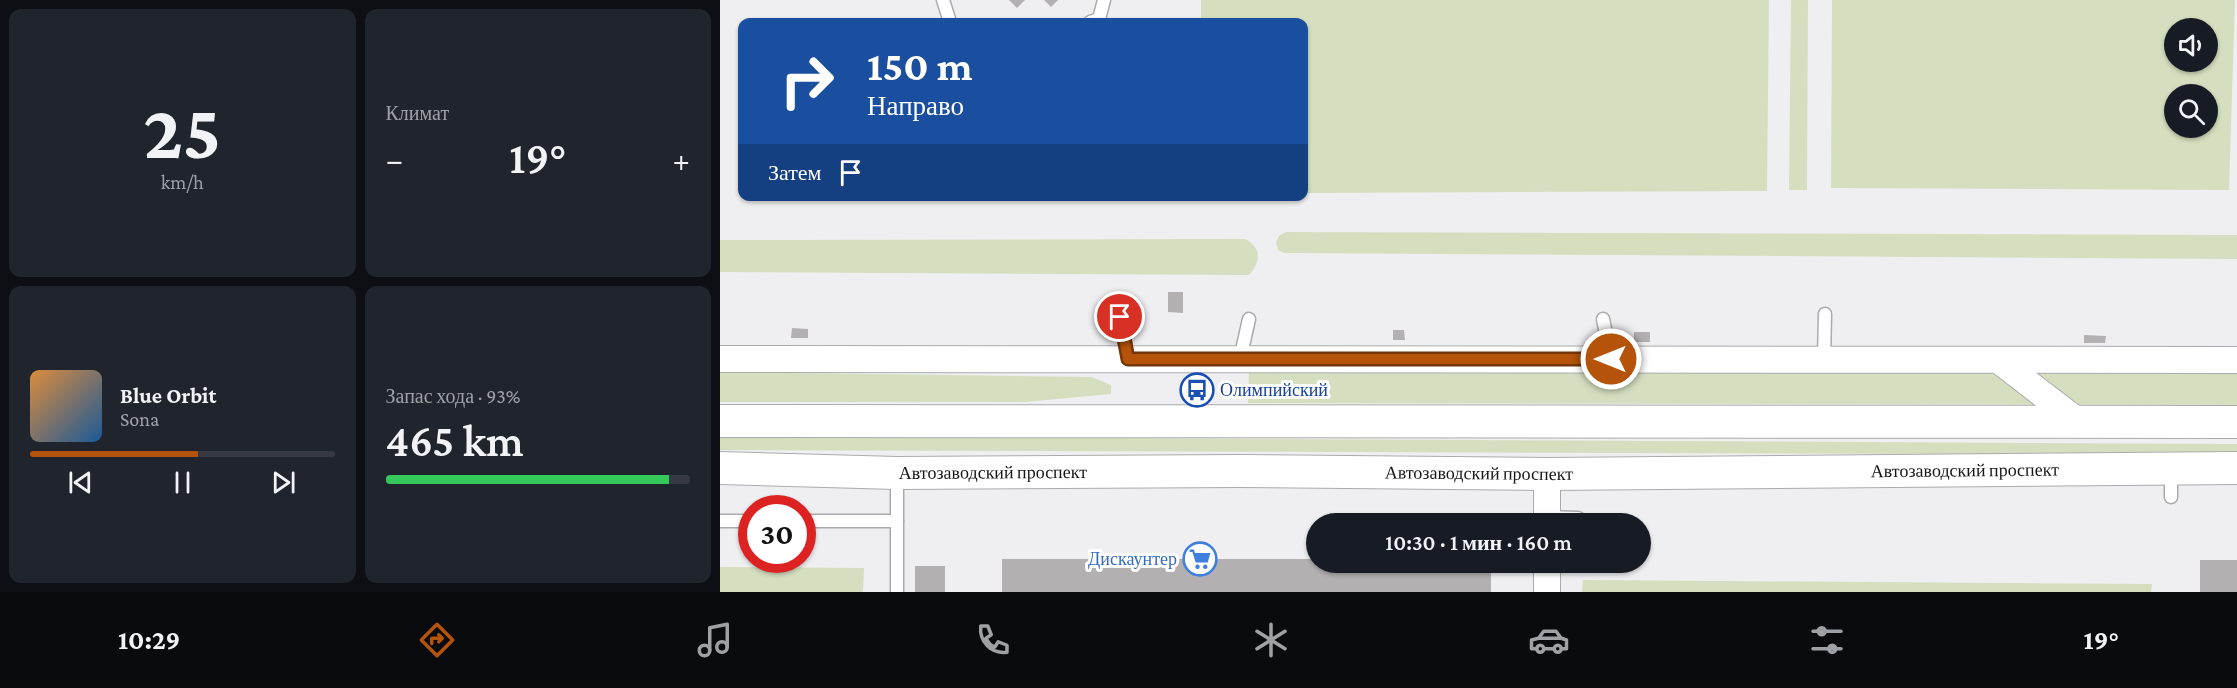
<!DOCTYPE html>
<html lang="ru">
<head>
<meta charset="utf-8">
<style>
  body { margin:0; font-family:"Crimson Pro",serif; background:#20242c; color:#f1f3f6; height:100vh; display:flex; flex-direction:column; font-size:22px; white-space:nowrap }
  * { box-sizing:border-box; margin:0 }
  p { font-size:20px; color:#9ea1a6 }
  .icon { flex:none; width:33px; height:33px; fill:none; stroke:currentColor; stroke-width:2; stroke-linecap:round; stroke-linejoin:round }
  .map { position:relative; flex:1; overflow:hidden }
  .details { display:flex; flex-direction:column; gap:9px; padding:9px; background:#0d0f14; width:720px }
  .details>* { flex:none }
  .top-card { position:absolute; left:18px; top:18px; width:570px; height:183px; border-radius:12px; box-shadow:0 2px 4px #0004; background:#1a4fa0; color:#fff; overflow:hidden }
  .buttons { position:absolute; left:1444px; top:18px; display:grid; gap:12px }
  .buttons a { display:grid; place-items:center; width:54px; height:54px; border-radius:50%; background:#171b24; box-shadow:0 2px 4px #0004; font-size:30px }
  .speed { position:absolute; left:18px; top:495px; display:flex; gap:12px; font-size:30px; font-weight:700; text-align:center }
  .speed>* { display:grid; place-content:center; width:78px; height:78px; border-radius:50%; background:#171b24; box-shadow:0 2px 4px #0004; line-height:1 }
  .speed .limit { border:9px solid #d22; background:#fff; color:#111 }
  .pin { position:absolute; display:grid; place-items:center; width:51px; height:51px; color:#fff; margin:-26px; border:3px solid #fff; border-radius:50%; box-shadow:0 2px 6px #0007 }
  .me { position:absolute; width:66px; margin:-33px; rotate:270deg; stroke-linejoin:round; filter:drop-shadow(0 0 4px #0008) }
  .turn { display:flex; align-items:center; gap:21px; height:126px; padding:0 30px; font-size:27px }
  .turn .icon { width:78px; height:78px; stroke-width:2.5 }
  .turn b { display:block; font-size:42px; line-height:51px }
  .then { display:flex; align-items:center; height:57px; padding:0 30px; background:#0003; gap:12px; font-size:22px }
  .big { font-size:45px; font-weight:600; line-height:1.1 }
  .details .tile { flex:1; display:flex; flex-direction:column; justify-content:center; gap:9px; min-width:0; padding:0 21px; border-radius:12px; background:#20242c }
  .details .dial { align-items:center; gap:0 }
  .dial b { font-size:78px; line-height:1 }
  .song { display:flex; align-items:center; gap:18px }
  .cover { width:72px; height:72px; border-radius:9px; background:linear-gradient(135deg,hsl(30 70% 55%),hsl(210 70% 35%)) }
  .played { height:6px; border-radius:3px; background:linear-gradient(90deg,#b45309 55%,#363941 55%) }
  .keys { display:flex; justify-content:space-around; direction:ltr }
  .heat { display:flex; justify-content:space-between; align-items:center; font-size:33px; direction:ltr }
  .charge { height:9px; border-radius:4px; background:linear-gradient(90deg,#34c759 93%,#363941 0) }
  .details .tiles { flex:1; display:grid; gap:9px; grid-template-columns:repeat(2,1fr) }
  .trip { position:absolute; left:586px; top:513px; width:345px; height:60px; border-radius:30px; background:#171b24; box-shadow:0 2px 4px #0004; font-weight:600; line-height:60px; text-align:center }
  .tabs { display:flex; height:96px; justify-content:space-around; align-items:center; background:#090b0e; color:#9ea1a6 }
  .tabs .icon { width:42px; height:42px }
  .tabs .active { color:#b45309 }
  .tabs b { font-size:27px; color:#f1f3f6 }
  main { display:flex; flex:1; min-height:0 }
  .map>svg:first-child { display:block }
  .green { fill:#d5dfbf; fill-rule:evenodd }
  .building { fill:#b3b0b2 }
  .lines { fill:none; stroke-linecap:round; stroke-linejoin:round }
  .service-casing { stroke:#ababad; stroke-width:15 }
  .minor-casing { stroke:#ababad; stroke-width:28 }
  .tertiary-casing { stroke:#ababad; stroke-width:34 }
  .service { stroke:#fff; stroke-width:12 }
  .minor { stroke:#fff; stroke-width:26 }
  .tertiary { stroke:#fff; stroke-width:32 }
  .route-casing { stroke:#753606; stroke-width:15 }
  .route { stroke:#b45309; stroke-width:10 }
  .labels { text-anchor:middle; stroke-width:6; stroke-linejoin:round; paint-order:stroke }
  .transit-label { font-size:18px; fill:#164399; stroke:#fff; text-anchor:start }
  .street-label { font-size:18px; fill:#161617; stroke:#fff }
  .shop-label { font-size:18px; fill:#366cbe; stroke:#fff; text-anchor:end }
</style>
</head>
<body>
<main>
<section class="details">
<div class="tiles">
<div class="tile dial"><b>25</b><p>km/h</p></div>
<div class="tile"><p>Климат</p>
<div class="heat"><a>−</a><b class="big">19°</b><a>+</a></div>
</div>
<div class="tile">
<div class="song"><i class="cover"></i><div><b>Blue Orbit</b><p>Sona</p></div></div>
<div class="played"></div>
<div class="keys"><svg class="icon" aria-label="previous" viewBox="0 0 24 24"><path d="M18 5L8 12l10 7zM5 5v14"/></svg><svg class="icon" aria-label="pause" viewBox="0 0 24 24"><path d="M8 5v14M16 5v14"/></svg><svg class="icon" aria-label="next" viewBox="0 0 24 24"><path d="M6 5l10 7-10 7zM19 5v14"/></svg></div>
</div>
<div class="tile"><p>Запас хода · 93%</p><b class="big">465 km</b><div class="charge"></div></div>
</div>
</section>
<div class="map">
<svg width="1517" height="592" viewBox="0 0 1517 592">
  <rect width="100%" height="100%" fill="#efeff2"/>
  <g class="green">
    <polygon points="481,0 1049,0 1047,191 584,193 584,22 481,22"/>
    <polygon points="1071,0 1088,0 1087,190 1069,190"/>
    <path d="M1112,0H1515L1509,190L1111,188ZM1455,28H1488V62H1455ZM1455,94H1488V128H1455Z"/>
    <polygon points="566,232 1517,235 1517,259 564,253 558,250 556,242 559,236"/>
    <path d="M525,239C542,248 541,262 529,275L0,272V240Z"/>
    <polygon points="529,368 1517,373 1517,405 528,403"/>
    <polygon points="0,372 372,377 391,385 391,394 305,402 0,402"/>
    <polygon points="0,436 1517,444 1517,455 0,450"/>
    <polygon points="0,567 144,568 143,592 0,592"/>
    <polygon points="863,580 1432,584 1431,592 862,592"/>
  </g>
  <g class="building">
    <polygon points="289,0 305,0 297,8"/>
    <polygon points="324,0 338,0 331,7"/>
    <polygon points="448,292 463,292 463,313 448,312"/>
    <polygon points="72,328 88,329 88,338 71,338"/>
    <polygon points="673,330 684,330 685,340 673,340"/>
    <rect x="914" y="332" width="16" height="10"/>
    <polygon points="1364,335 1386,336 1385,343 1364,343"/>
    <polygon points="282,559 597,559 597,562 771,562 771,592 282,592"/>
    <rect x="1480" y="560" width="37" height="32"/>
    <rect x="195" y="566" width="30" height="26"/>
  </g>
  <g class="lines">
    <g class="service-casing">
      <g id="service">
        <polyline points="223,0 230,22"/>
        <polyline points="370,22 379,19 384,0"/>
        <polyline points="400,317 408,359"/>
        <polyline points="883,319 891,359"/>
        <polyline points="520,359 529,319"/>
        <polyline points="1104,360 1105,314"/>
        <polyline points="1451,497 1451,469"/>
        <polyline points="827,517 858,518"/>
        <polyline points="0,521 32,521"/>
        <polyline points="82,521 177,521"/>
        <polyline points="177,592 177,473"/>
      </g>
    </g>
    <g class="minor-casing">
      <g id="minor">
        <polyline points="0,359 1517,360"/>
        <polyline points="1278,360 1359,422"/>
        <polyline points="827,524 827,474"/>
        <polyline points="827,562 827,592"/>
      </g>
    </g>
    <g class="tertiary-casing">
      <g id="tertiary">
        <polyline points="0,421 1517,422"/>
        <path id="s1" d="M0,468L177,473L519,471L827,474L1517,468"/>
      </g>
    </g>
    <use href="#service" class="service"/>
    <use href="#minor" class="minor"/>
    <use href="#tertiary" class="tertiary"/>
  </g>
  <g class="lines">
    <g class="route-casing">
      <polyline id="route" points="400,317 408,359 891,359"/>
    </g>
    <use href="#route" class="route"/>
  </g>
  <defs>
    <g id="bus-ring" transform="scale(1.725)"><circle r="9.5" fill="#fff" stroke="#1a4fb4" stroke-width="1.5"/><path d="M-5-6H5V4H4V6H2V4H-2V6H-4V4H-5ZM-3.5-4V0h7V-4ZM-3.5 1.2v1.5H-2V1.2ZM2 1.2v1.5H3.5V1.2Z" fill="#1a4fb4"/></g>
    <g id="supermarket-ring" transform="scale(1.725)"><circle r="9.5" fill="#fff" stroke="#3f7fe0" stroke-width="1.5"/><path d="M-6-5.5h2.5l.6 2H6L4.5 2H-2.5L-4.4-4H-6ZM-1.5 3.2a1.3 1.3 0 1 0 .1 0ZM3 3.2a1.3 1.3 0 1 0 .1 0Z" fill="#3f7fe0"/></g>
  </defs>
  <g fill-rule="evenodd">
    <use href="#bus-ring" x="477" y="390"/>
    <use href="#supermarket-ring" x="480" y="559"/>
  </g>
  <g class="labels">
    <g class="transit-label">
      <text x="500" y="396">Олимпийский</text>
    </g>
    <g class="street-label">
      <text dy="6" stroke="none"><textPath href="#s1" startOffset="1245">Автозаводский проспект</textPath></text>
      <text dy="6" stroke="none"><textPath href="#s1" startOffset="273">Автозаводский проспект</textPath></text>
      <text dy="6" stroke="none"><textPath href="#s1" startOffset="759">Автозаводский проспект</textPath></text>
    </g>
    <g class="shop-label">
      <text x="457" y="565">Дискаунтер</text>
    </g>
  </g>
</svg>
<div class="buttons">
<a><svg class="icon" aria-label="sound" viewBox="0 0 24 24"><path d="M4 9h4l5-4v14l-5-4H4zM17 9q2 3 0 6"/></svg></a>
<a><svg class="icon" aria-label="search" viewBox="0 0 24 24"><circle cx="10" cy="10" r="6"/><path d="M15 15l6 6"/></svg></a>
</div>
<div class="speed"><div class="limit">30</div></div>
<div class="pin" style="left:400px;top:317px;background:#d93025"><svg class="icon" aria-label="arrive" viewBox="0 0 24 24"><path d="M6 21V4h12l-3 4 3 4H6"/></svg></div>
<svg class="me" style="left:891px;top:359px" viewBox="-20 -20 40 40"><circle r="17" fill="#b45309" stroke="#fff" stroke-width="3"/><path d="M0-11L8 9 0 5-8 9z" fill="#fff"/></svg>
<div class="trip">10:30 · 1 мин · 160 m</div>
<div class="top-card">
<div class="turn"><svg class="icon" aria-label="right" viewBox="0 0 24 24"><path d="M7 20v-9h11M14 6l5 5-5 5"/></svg><div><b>150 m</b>Направо</div></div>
<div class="then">Затем<svg class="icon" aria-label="arrive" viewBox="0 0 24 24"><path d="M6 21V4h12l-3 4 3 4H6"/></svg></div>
</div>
</div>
</main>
<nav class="tabs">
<b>10:29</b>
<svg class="icon active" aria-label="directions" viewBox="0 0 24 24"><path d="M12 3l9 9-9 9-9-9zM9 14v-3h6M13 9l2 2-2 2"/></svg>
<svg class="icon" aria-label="music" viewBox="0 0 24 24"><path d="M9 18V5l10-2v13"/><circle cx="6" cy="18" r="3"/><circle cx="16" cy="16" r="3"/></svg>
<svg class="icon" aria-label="phone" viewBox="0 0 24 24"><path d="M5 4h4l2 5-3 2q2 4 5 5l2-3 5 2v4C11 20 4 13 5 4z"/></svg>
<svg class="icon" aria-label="climate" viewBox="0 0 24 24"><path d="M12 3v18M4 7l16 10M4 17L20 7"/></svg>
<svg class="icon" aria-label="car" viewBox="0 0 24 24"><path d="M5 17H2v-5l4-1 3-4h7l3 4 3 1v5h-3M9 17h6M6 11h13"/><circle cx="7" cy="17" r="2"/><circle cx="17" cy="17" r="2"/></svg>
<svg class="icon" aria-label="filters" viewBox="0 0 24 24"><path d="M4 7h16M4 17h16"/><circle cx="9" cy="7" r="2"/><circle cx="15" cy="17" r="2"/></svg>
<b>19°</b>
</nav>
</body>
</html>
